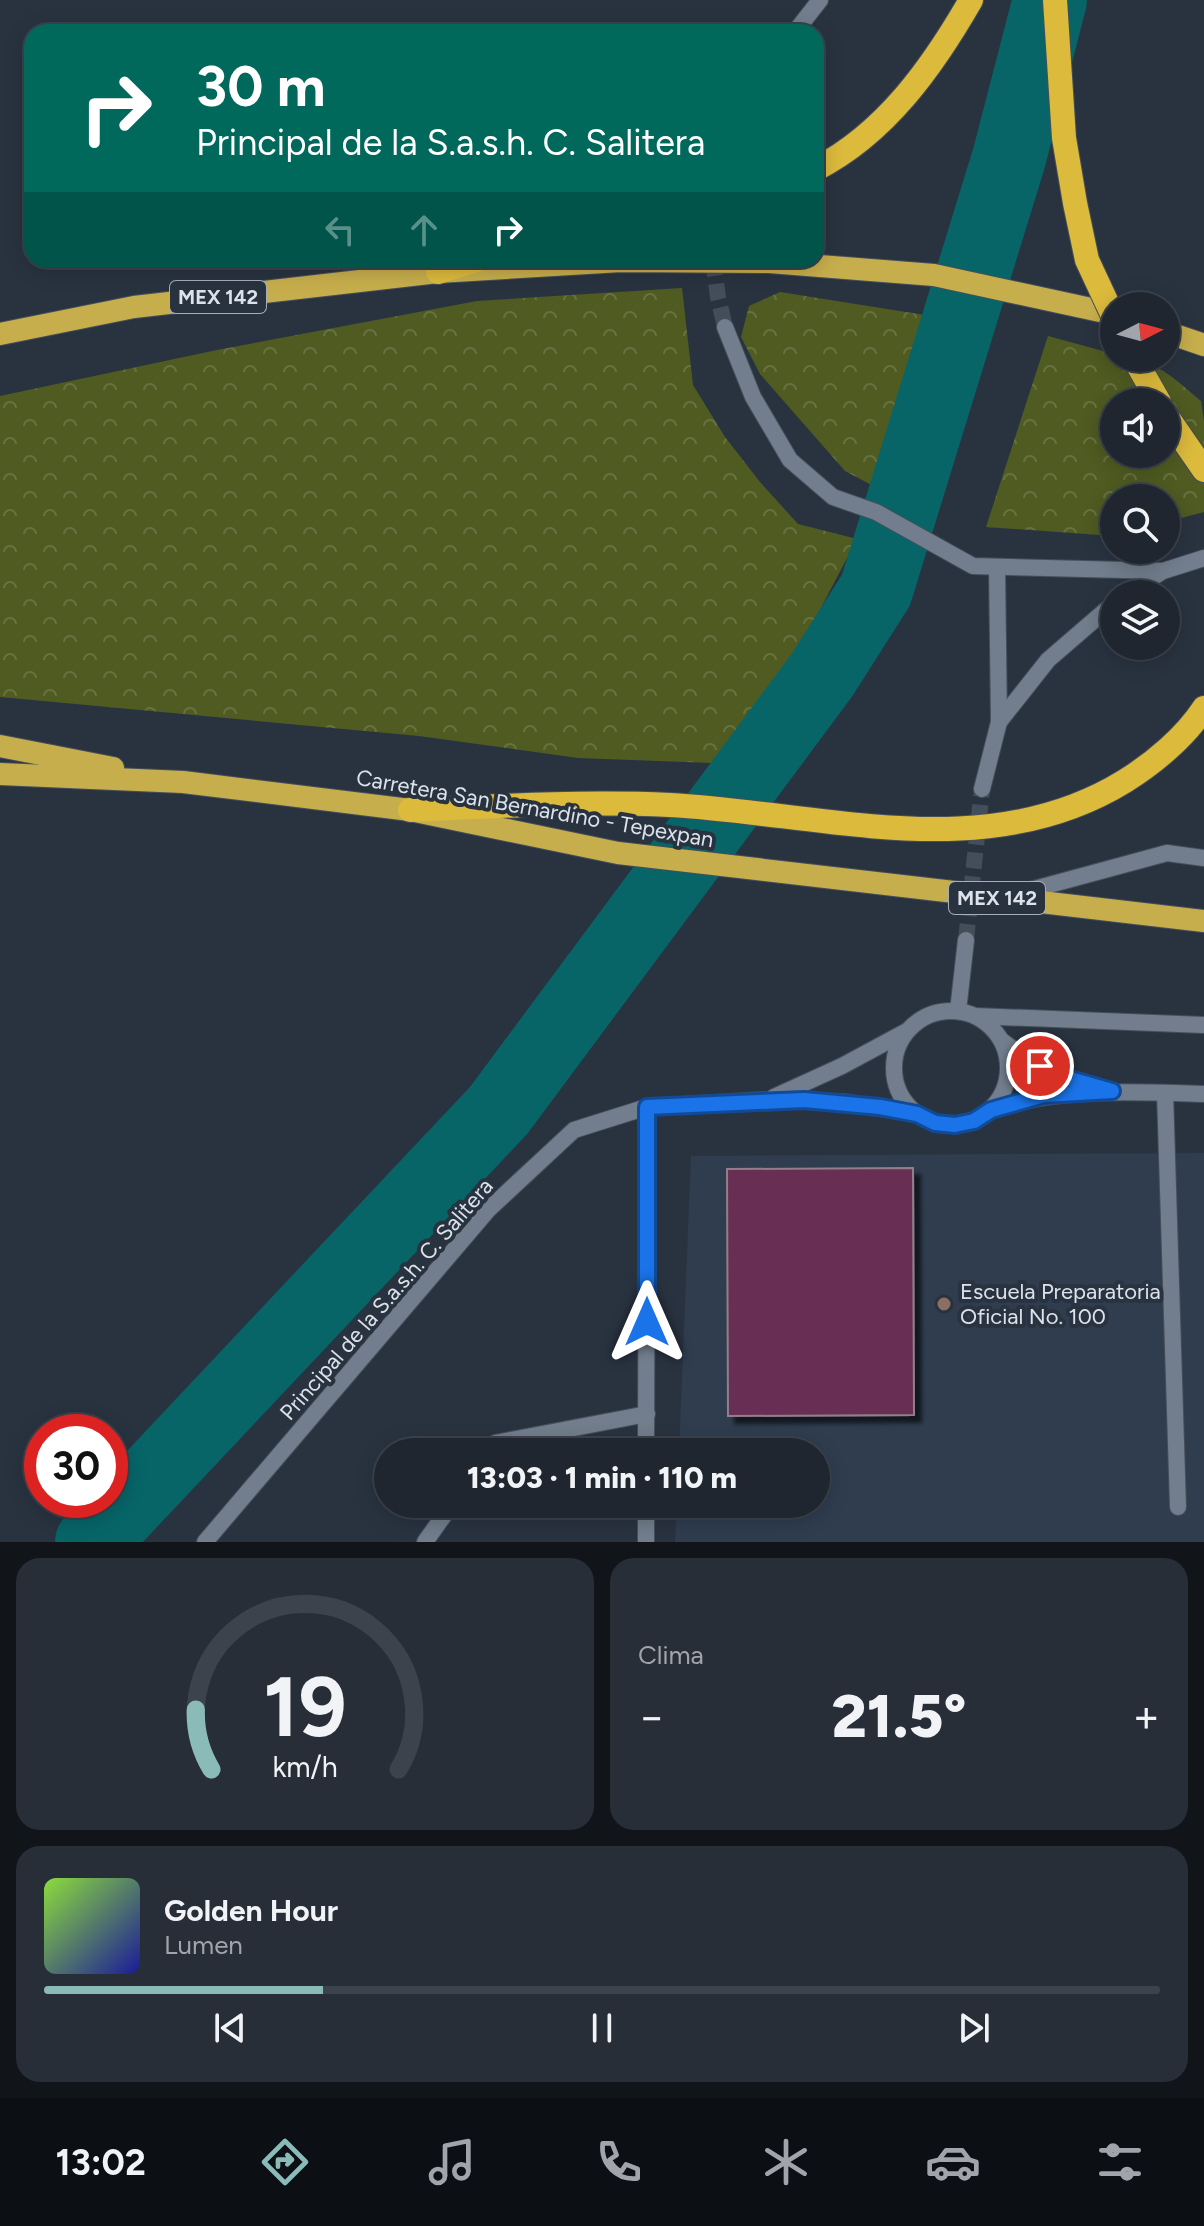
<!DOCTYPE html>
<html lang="es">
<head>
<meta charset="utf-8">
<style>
  body { margin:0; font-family:Figtree,sans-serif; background:#272e38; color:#f1f3f6; height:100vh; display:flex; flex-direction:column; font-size:30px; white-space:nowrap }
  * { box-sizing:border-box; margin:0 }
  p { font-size:26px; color:#a1a5ab }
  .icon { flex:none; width:44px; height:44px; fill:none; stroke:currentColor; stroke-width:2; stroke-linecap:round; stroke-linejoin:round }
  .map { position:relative; height:1542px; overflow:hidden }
  .details { display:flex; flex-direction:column; gap:16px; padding:16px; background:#11151a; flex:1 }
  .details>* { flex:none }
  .guide { position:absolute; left:24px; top:24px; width:800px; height:244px; border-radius:24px; box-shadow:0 4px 20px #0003,0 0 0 2px #3c434c; background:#00695c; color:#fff; overflow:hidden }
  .needle { width:52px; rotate:84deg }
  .buttons { position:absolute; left:1100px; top:292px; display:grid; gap:16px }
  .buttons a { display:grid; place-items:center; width:80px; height:80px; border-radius:50%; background:#1f2630; box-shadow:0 4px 20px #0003,0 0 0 2px #3c434c; font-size:40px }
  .speed { position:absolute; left:24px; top:1414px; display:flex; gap:16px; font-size:40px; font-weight:700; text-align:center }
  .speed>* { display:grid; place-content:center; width:104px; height:104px; border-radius:50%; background:#1f2630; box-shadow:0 4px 20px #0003,0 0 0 2px #3c434c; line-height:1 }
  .speed .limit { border:12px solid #d22; background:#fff; color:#111 }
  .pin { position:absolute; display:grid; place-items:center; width:68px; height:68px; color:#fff; margin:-34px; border:4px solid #fff; border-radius:50%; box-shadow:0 2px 8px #0007 }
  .me { position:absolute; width:88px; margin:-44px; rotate:0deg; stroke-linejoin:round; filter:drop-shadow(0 0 6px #0008) }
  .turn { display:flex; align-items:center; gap:28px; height:168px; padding:0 40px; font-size:36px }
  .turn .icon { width:104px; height:104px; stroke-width:2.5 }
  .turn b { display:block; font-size:56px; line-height:68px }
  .lanes { display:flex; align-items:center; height:76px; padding:0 40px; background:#0003; justify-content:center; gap:40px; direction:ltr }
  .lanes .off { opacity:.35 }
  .big { font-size:60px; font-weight:800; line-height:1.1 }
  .details .widget { flex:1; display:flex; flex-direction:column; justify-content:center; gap:12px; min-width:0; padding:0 28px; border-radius:24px; background:#272e38 }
  .details .dial { align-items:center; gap:0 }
  .dial svg { height:208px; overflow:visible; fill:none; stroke:#3c434c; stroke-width:7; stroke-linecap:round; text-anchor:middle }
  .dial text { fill:#f1f3f6; stroke:none }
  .song { display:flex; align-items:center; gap:24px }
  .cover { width:96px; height:96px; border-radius:12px; background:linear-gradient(135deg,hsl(90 70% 55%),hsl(240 70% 35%)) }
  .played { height:8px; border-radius:4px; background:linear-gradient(90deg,#8bbbb9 25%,#3c434c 25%) }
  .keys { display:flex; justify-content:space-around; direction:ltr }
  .heat { display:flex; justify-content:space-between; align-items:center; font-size:44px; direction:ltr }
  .details .tiles { flex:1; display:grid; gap:16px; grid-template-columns:1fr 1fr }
  .widget:last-child { grid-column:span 2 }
  .trip { position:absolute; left:374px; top:1438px; width:456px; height:80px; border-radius:40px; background:#1f2630; box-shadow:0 4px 20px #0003,0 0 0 2px #3c434c; font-weight:800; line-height:80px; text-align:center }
  .tabs { display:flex; height:128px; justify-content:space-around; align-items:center; background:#0c0f13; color:#a1a5ab }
  .tabs .icon { width:56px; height:56px }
  .tabs .selected { color:#8bbbb9 }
  .tabs b { font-size:36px; color:#f1f3f6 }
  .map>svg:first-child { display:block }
  .built { fill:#2f3d4f }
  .forest { fill:url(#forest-crowns); fill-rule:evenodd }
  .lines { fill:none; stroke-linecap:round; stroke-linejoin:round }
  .river { stroke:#076568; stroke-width:74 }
  .building { fill:#692f53; stroke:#927f8a; stroke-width:2; filter:url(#shadow) }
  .minor-tunnel { stroke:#444d5a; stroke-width:16; stroke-dasharray:16 8; stroke-linecap:butt }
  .service-casing { stroke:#464f5a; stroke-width:18 }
  .minor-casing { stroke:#464f5a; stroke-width:18 }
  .trunk-casing { stroke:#464f5a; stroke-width:24 }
  .motorway-casing { stroke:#464f5a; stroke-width:26 }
  .service { stroke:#727e8d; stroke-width:16 }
  .minor { stroke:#727e8d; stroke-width:16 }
  .trunk { stroke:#c7ae4c; stroke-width:22 }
  .motorway { stroke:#dcba3c; stroke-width:24 }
  .motorway-bridge-casing { stroke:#464f5a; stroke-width:26; stroke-linecap:butt }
  .motorway-bridge { stroke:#dcba3c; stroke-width:24 }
  .route-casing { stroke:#114b97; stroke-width:20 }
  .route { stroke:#1a73e8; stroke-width:14 }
  .education-dot { fill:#8d6e63; stroke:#293340; stroke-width:3 }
  .labels { text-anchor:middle; stroke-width:8; stroke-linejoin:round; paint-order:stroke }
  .shield { fill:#293340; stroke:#a6aeb7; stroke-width:2 }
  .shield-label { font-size:20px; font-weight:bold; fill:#dbe2ea }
  .street-label { font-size:22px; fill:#dbe2ea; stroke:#293340 }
  .poi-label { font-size:22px; fill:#dbe2ea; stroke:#293340; text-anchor:start }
</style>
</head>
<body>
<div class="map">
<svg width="1204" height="1542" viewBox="0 0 1204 1542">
  <defs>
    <pattern id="forest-crowns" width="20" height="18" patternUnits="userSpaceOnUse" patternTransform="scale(2)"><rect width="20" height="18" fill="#4f5b21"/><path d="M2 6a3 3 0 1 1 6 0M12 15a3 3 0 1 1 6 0" fill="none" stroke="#687241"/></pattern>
    <filter id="shadow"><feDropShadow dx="7" dy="7" stdDeviation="2" flood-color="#0009"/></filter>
  </defs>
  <rect width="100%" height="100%" fill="#293340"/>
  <polygon class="built" points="1204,1153 1204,1542 675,1542 677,1504 816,1504 816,1452 679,1452 691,1156"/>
  <g class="forest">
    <polygon points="682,288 693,385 725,437 760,482 798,524 857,539 739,764 578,758 419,736 0,697 0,396 217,350 477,301"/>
    <polygon points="780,292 931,316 881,490 845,471 760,374 741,337 749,306"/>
    <path d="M1048,336L1114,354V358C1156,358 1171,376 1201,401L1204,421V512L1166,522V498H1114V536L986,527ZM1114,402H1166V454H1114Z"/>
  </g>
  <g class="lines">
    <polyline class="river" points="92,1542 499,1110 822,675 876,590 1009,158 1050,0"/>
  </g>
  <polygon class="building" points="913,1168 914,1415 728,1416 727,1169"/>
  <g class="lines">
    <g class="minor-tunnel">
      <polyline points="713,260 718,297 725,327"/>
      <polyline points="966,940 982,789"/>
    </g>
    <g class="service-casing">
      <g id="service">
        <polyline points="1012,895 1167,853 1204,858"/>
        <polyline points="1165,1093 1178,1507"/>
        <polyline points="489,1452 495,1443 647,1414"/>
        <polyline points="425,1542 452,1504"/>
      </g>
    </g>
    <g class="minor-casing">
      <g id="minor">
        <polyline points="795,32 820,0"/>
        <polyline points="725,327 753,397 790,460 833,497 876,512 973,566 1163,571"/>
        <polyline points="1127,594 1163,571 1204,558"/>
        <polyline points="999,722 1048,660 1114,603"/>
        <polyline points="982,789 999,722 997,568"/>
        <polyline points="958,1011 966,940"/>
        <circle cx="951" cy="1068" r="57"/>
        <polyline points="975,1016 1204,1025"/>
        <path d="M1002,1041C1030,1062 1061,1079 1095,1087"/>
        <polyline points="774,1097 842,1066 907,1031"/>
        <path d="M991,1110C1061,1087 1131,1092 1204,1094"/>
        <polyline points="646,1452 647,1107"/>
        <polyline points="205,1542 488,1210 574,1130 647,1107 765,1100 843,1102 917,1114"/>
        <polyline points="646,1542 646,1504"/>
      </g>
    </g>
    <g class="trunk-casing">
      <g id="trunk">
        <polyline points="1166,332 1204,345"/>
        <polyline points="0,334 134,307 438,272 621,261 769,262 934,275 1114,314"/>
        <polyline points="0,746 113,768"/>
        <polyline points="0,774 183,782 410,810 618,853 1204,921"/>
      </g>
    </g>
    <g class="motorway-casing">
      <g id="motorway">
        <path d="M816,169C886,133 933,66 971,0"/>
        <polyline points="438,272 476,260"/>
        <polyline points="1134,358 1159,402"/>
        <polyline points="1166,415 1204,470"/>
        <path d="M410,810C497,806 583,801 670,805C822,813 986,867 1125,781C1154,763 1185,737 1204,708"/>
      </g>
    </g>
    <use href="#service" class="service"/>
    <use href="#minor" class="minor"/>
    <use href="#trunk" class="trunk"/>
    <use href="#motorway" class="motorway"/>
    <g class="motorway-bridge-casing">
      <polyline id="motorway-bridge" points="1055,0 1064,138 1075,203 1087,260 1114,318"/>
    </g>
    <use href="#motorway-bridge" class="motorway-bridge"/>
  </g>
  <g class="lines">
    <g class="route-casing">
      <polyline id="route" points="647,1322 647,1107 804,1100 880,1107 917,1114 935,1123 955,1125 974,1121 991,1110 1044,1095 1112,1091 1063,1077 1040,1066"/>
    </g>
    <use href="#route" class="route"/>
  </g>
  <circle class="education-dot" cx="944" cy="1304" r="8"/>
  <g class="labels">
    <g class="shield">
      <rect x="170" y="281" width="96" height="32" rx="6"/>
      <rect x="949" y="882" width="96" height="32" rx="6"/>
    </g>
    <g class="shield-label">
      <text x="218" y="304">MEX 142</text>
      <text x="997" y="905">MEX 142</text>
    </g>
    <g class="street-label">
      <text transform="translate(535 808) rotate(10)" y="8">Carretera San Bernardino - Tepexpan</text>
      <text transform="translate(386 1299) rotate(-49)" y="8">Principal de la S.a.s.h. C. Salitera</text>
    </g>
    <g class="poi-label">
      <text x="960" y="1299">Escuela Preparatoria<tspan x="960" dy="25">Oficial No. 100</tspan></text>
    </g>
  </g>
</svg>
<div class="buttons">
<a><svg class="needle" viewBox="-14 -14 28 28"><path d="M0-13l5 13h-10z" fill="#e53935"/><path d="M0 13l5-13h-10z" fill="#a1a5ab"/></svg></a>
<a><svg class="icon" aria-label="sound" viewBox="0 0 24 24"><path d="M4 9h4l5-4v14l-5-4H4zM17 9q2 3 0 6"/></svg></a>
<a><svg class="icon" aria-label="search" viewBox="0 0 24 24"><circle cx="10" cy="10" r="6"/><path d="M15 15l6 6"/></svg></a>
<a><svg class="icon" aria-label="layers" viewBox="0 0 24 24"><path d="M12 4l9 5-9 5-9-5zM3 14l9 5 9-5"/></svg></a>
</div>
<div class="speed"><div class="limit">30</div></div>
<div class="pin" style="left:1040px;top:1066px;background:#d93025"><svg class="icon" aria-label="arrive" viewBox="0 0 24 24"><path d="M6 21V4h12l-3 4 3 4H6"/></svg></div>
<svg class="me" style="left:647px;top:1322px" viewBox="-20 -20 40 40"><path d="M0-17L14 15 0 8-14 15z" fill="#1a73e8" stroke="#fff" stroke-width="4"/></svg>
<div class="trip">13:03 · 1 min · 110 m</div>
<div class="guide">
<div class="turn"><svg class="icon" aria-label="right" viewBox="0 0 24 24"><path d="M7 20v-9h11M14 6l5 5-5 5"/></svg><div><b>30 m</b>Principal de la S.a.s.h. C. Salitera</div></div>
<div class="lanes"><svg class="icon off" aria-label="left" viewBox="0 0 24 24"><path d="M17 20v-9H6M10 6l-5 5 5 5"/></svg><svg class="icon off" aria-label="ahead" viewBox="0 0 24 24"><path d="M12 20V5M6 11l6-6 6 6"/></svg><svg class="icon" aria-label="right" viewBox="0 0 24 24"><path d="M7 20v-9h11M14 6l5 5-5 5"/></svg></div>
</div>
</div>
<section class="details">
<div class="tiles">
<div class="widget dial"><svg viewBox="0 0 100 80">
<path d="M14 69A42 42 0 1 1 86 69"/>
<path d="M14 69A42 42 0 0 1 8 46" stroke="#8bbbb9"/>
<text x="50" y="56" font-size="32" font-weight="700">19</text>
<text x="50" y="72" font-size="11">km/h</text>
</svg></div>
<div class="widget"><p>Clima</p>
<div class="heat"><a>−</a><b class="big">21.5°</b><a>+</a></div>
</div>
<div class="widget">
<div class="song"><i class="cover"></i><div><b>Golden Hour</b><p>Lumen</p></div></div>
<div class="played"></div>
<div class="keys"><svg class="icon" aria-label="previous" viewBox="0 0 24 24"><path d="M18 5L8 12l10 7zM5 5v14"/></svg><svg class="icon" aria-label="pause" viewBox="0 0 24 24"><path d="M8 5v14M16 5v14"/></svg><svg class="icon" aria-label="next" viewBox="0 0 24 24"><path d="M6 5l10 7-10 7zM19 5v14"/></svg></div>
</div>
</div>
</section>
<nav class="tabs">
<b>13:02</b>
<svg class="icon selected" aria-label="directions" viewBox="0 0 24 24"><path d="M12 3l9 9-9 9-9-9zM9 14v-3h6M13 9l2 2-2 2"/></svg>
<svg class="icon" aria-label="music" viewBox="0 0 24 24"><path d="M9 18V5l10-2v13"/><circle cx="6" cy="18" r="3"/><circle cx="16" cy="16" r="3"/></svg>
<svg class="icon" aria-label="phone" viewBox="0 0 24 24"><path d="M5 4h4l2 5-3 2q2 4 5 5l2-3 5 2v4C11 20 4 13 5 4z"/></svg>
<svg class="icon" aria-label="climate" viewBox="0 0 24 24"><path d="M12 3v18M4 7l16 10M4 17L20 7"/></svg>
<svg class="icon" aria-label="car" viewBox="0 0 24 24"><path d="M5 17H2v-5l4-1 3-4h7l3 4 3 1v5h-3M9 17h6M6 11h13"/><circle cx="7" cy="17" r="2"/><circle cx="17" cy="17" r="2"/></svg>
<svg class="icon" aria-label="filters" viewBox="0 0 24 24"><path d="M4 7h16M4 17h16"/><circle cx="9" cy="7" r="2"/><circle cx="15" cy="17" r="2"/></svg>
</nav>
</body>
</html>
